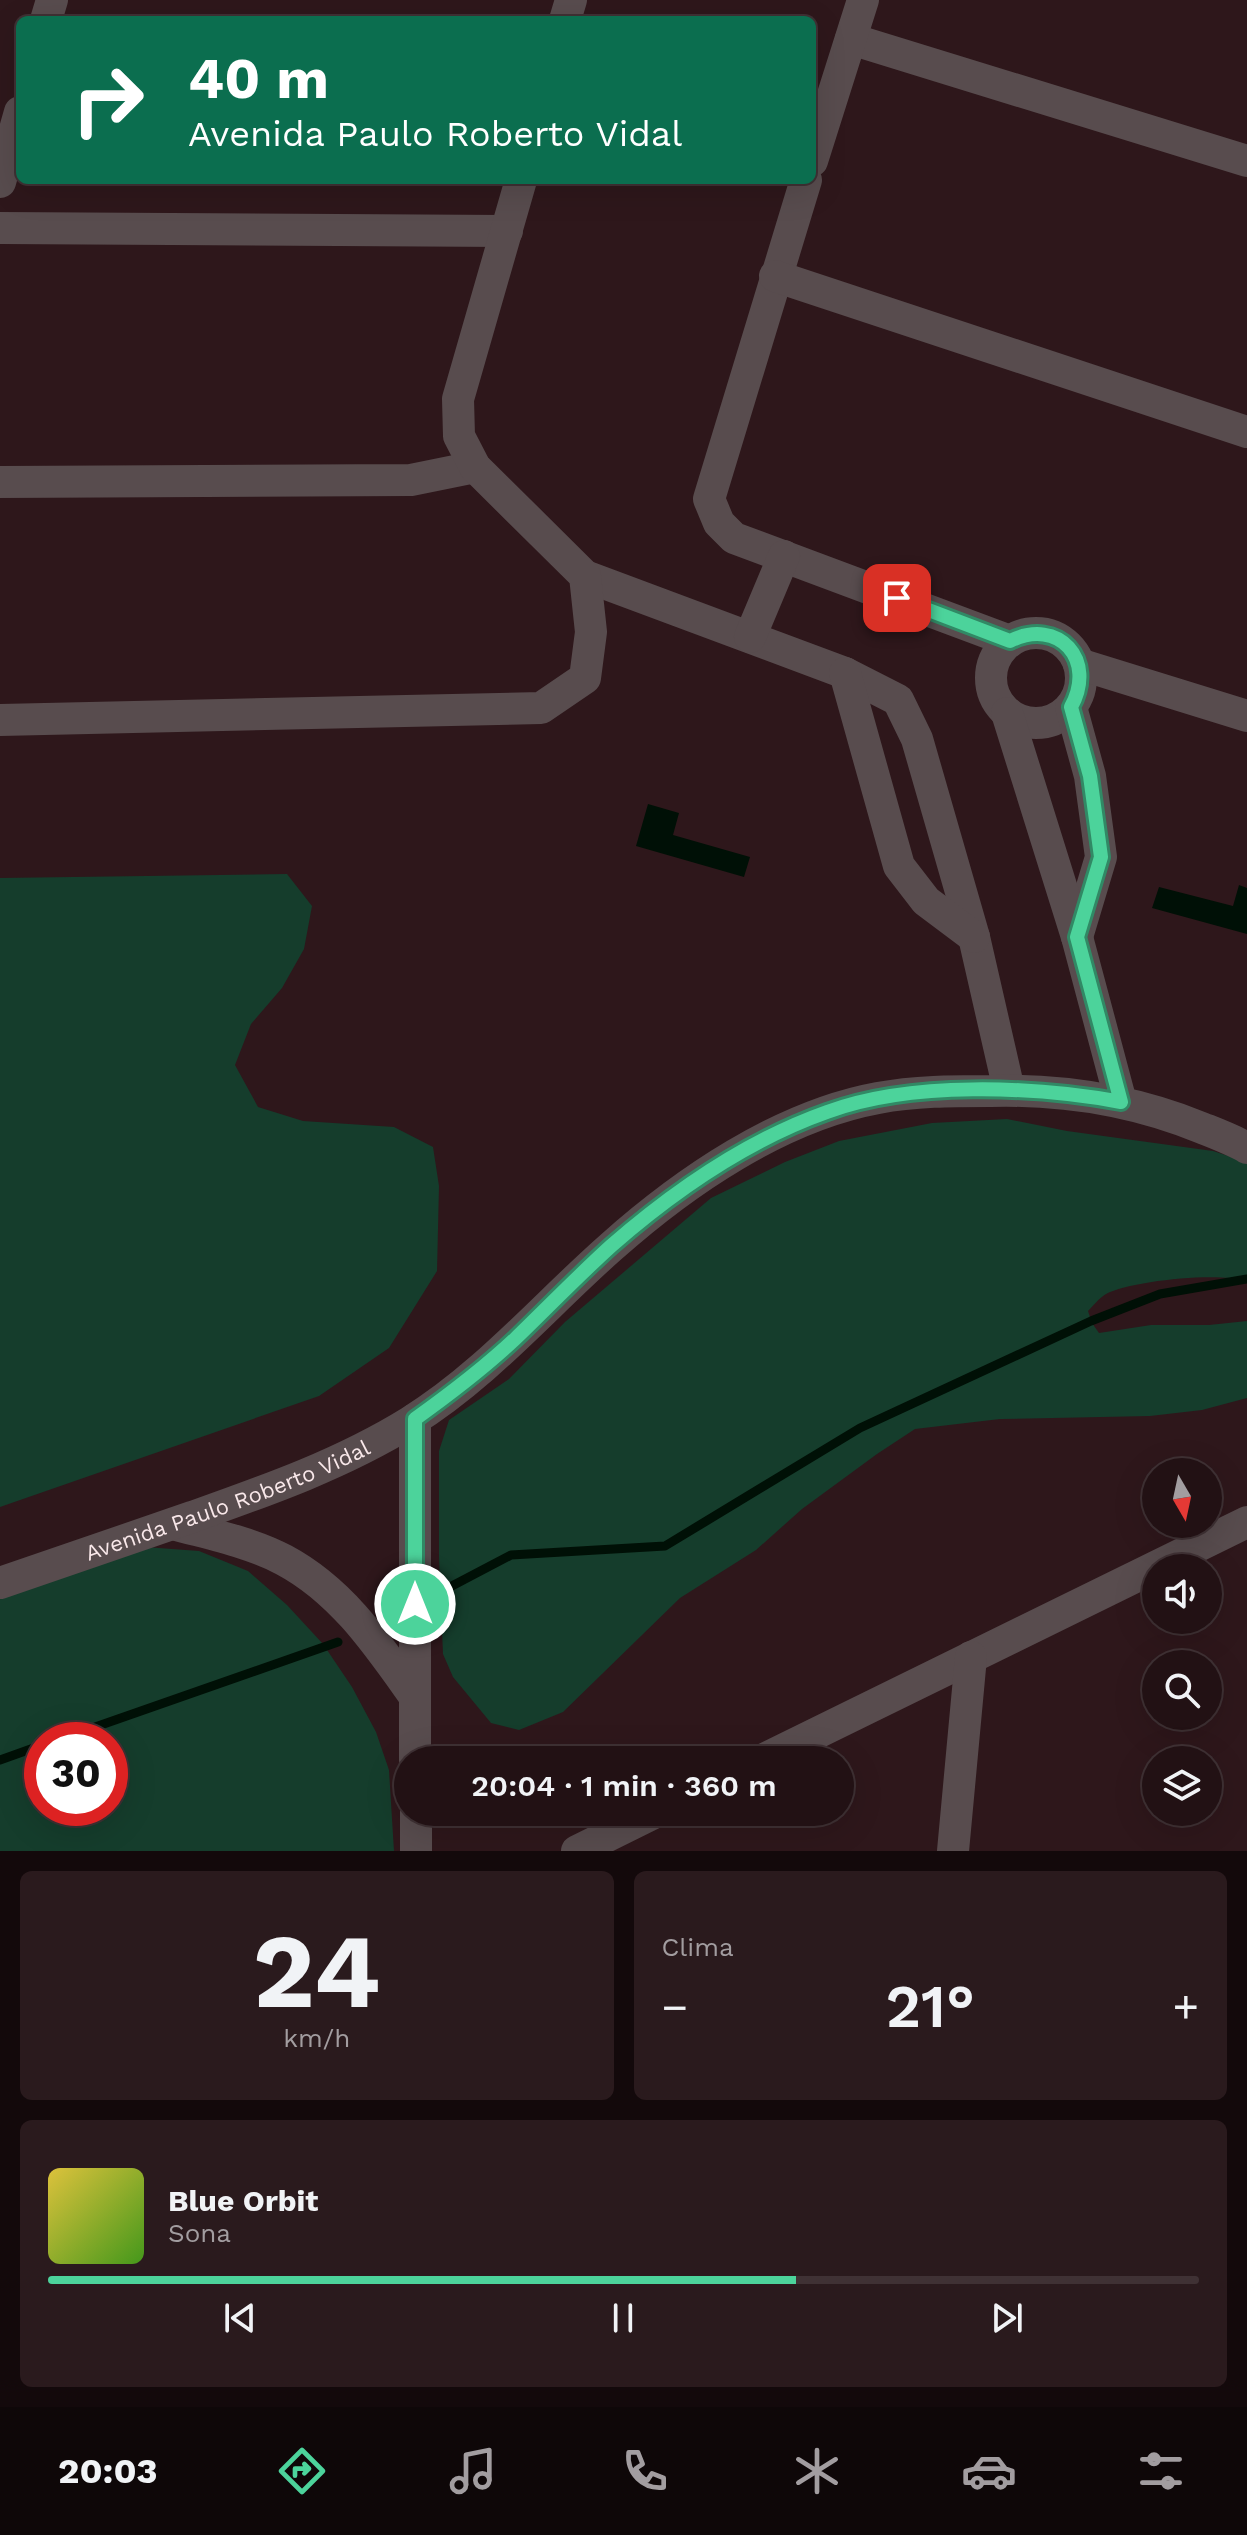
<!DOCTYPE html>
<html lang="pt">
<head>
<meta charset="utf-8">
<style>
  body { margin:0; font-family:"Work Sans",sans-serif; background:#2a1a1d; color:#f1f3f6; height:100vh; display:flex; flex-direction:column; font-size:30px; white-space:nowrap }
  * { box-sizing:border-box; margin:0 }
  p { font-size:26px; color:#a29da0 }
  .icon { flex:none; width:44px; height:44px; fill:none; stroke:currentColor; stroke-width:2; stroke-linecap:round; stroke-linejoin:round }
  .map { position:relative; height:1851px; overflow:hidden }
  .sheet { display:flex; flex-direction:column; gap:20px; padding:20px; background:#13090b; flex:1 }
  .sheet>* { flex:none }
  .banner { position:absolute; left:16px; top:16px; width:800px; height:168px; border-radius:12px; box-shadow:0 8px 32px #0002,0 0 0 2px #3f3134; background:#0b6e4f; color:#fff; overflow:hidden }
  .needle { width:52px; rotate:171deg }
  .tools { position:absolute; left:1142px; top:1458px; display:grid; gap:16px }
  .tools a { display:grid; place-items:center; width:80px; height:80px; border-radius:50%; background:#221114; box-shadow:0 8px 32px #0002,0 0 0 2px #3f3134; font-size:40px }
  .speed { position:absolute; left:24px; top:1722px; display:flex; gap:16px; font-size:40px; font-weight:700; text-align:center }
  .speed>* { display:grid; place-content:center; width:104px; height:104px; border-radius:50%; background:#221114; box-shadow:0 8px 32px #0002,0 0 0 2px #3f3134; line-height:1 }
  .speed .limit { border:12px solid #d22; background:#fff; color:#111 }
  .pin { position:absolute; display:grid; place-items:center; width:68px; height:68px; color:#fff; margin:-34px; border-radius:16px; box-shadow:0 4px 12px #0006 }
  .me { position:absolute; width:88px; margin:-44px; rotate:0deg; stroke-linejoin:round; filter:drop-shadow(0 0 6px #0008) }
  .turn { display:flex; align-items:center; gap:28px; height:168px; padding:0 40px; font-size:36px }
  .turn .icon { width:104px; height:104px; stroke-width:2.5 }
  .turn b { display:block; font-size:56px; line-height:68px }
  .big { font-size:60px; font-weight:600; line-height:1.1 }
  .sheet .tile { flex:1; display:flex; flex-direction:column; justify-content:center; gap:12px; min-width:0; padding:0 28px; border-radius:12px; background:#2a1a1d }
  .sheet .dial { align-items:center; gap:0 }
  .dial b { font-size:104px; line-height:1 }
  .song { display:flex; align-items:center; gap:24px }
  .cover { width:96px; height:96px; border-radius:12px; background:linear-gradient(135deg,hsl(50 70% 55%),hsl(100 70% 35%)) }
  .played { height:8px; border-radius:4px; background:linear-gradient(90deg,#4cd39b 65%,#3f3134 65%) }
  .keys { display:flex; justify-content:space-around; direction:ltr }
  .heat { display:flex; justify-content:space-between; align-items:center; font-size:44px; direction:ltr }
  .sheet .tiles { flex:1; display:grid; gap:20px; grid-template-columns:1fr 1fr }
  .tile:last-child { grid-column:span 2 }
  .trip { position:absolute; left:394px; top:1746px; width:460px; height:80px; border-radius:40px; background:#221114; box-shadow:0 8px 32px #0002,0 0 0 2px #3f3134; font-weight:600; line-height:80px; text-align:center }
  .menu { display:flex; height:128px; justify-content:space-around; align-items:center; background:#0e0708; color:#a29da0 }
  .menu .icon { width:56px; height:56px }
  .menu .on { color:#4cd39b }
  .menu b { font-size:36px; color:#f1f3f6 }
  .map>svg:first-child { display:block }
  .green { fill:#153d2c; fill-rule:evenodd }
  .water { fill:#001006 }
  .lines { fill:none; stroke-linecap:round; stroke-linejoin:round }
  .stream { stroke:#001006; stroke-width:9 }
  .minor { stroke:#584c4e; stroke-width:32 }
  .route-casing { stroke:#318965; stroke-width:20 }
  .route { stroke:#4cd39b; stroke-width:14 }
  .labels { text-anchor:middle; stroke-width:8; stroke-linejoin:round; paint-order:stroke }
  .street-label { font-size:22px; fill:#f9e8ea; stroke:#240e12 }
</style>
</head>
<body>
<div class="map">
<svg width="1247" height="1851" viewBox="0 0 1247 1851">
  <rect width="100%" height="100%" fill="#2e171b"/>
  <g class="green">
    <polygon points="287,874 312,906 304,949 282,988 251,1024 235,1065 258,1107 303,1121 394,1127 433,1147 439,1186 437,1271 389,1348 319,1396 0,1507 0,878"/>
    <path d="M1007,1119L1067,1131L1213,1151L1247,1162V1282C1222,1271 1130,1281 1106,1294C1099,1298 1093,1306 1088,1311L1092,1323L1099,1333L1151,1325H1209L1247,1321V1398L1202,1410L1150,1416L1000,1419L915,1429L877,1454L802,1509L756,1550L680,1598L563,1712L519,1730L491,1723L453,1677L443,1654L439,1557V1451L449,1420L509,1379L565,1322L711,1198L785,1162L839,1141L932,1123Z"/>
    <path d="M145,1547L199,1551L248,1571L287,1605L323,1644L352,1687L376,1732L389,1770L394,1851H0V1599ZM42,1740H110V1808H42Z"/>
  </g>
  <g class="water">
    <polygon points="648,804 679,813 673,835 750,857 744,877 636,846"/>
    <polygon points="1239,885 1247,888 1247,934 1152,908 1159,887 1233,906"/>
  </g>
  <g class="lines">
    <g class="stream">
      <polyline points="429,1598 511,1555 665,1546 860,1428 1091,1321 1160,1294 1247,1279"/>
      <polyline points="58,1740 338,1642"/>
      <polyline points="0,1760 42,1745"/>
    </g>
    <g class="minor">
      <polyline points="46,20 52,0"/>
      <polyline points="565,20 571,0"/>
      <polyline points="851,39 1247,161"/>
      <polyline points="812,161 863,0"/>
      <polyline points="806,180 709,499 719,523 734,538 1010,641"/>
      <polyline points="0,182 20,112"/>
      <polyline points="0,228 507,231"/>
      <polyline points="775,276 1247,432"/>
      <polyline points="0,482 411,480 475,467"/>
      <polyline points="585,576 845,673 898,700 917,739 974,937 1009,1090"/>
      <circle cx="1036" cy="678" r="45"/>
      <polyline points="750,637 784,556"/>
      <polyline points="1079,664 1247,716"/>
      <polyline points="845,673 899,866 926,901 974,937"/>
      <polyline points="1071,707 1090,776 1101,857 1077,937"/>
      <polyline points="1007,713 1077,937 1121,1102"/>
      <polyline points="0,720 541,708 585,678 591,632 585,576 475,467 459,436 458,399 521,180"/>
      <path d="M173,1524C209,1534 250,1542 284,1560C342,1591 378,1645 415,1697"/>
      <path id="s1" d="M0,1583C64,1561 128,1539 192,1517C268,1490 342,1464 410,1422C486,1375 545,1305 611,1247C684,1182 780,1116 878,1098C915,1091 952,1091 990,1091C1063,1089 1133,1100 1202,1128C1217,1134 1233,1140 1247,1148"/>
      <polyline points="415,1760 415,1419"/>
      <polyline points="762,1760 1247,1522"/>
      <polyline points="416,1812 416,1851"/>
      <polyline points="577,1851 656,1812"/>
      <polyline points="953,1851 971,1657"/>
    </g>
  </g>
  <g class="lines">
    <g class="route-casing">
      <path id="route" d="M415,1604V1419C450,1394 484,1368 515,1339C547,1308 578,1276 611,1246C674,1191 748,1140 827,1112C910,1081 1035,1086 1121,1102L1077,937L1101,857L1090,776L1071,707C1097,660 1059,617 1010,641L897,598"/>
    </g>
    <use href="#route" class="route"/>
  </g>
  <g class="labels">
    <g class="street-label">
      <text dy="8" stroke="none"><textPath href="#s1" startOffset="242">Avenida Paulo Roberto Vidal</textPath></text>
    </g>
  </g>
</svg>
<div class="tools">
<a><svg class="needle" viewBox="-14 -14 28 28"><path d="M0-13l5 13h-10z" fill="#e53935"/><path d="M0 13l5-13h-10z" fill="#a29da0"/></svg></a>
<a><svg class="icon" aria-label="sound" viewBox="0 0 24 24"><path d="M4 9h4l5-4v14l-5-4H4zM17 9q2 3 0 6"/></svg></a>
<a><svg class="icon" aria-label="search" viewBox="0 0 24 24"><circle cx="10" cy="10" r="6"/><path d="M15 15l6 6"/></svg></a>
<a><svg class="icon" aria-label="layers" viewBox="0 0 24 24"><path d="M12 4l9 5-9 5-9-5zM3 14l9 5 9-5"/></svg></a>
</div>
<div class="speed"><div class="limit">30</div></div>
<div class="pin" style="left:897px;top:598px;background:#d93025"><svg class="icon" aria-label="arrive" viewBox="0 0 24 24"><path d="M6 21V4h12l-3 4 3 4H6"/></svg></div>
<svg class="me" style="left:415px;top:1604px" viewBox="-20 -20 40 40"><circle r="17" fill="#4cd39b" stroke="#fff" stroke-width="3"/><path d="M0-11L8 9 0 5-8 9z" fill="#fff"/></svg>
<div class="trip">20:04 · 1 min · 360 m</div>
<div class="banner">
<div class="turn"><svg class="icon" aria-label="right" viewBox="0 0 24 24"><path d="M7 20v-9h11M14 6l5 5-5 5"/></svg><div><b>40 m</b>Avenida Paulo Roberto Vidal</div></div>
</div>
</div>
<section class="sheet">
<div class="tiles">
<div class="tile dial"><b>24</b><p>km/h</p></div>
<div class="tile"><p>Clima</p>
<div class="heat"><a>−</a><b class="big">21°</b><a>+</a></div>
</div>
<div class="tile">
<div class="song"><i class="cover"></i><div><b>Blue Orbit</b><p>Sona</p></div></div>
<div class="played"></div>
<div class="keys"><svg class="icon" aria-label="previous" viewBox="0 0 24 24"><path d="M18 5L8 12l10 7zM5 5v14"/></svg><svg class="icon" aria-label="pause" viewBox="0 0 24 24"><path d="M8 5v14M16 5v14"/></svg><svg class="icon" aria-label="next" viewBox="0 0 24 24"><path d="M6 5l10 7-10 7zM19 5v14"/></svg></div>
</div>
</div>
</section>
<nav class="menu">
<b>20:03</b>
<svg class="icon on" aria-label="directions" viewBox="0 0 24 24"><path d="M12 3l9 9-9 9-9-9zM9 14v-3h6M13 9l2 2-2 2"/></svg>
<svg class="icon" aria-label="music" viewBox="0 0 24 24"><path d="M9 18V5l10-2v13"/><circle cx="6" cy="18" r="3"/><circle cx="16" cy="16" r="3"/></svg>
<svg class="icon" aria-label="phone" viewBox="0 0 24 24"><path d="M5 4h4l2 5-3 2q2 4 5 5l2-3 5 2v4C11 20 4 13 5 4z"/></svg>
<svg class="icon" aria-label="climate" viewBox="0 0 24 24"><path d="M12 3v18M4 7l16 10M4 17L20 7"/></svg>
<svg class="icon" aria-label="car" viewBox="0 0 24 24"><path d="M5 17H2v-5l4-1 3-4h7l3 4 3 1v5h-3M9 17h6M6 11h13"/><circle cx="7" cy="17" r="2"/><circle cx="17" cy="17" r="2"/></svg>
<svg class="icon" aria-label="filters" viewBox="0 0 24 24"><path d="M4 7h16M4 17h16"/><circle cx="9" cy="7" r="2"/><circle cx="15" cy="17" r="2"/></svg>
</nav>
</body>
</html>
